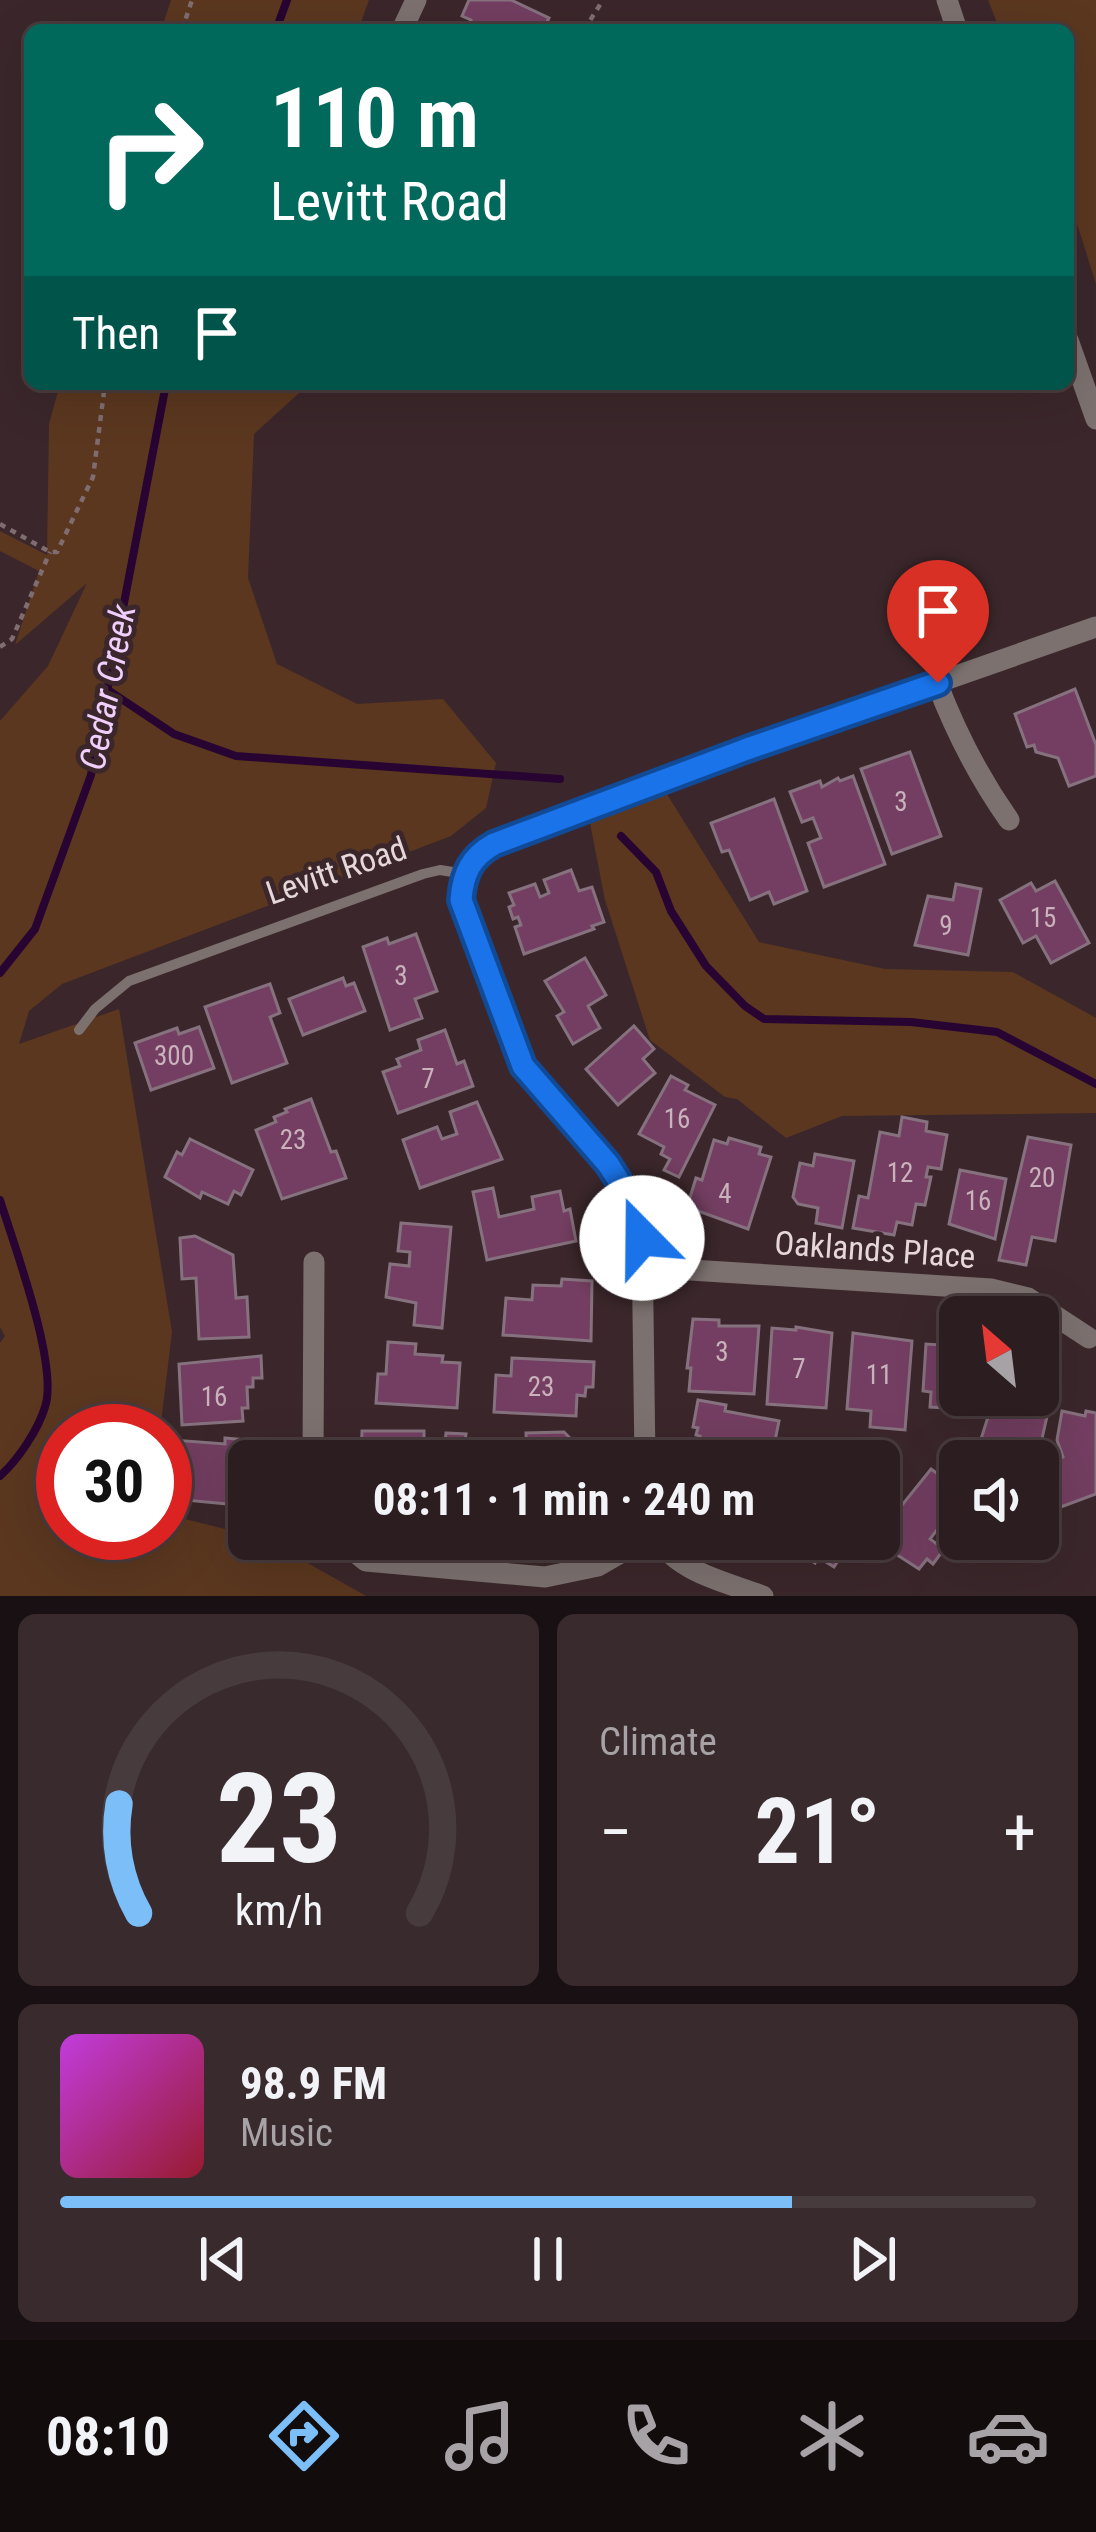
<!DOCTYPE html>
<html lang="en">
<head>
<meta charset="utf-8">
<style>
  body { margin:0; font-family:"Roboto Condensed",sans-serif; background:#382a2d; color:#f1f3f6; height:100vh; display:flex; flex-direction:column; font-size:45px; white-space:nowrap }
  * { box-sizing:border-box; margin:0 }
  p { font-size:39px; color:#a6a2a5 }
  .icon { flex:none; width:66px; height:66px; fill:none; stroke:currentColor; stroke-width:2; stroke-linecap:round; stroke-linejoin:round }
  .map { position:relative; height:1596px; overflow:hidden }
  .sheet { display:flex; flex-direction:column; gap:18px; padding:18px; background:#181012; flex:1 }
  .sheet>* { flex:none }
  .top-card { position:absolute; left:24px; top:24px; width:1050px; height:366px; border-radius:18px; box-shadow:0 12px 48px #0002,0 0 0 3px #483b3e; background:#00695c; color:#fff; overflow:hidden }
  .needle { width:78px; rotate:332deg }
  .controls { position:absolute; left:939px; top:1296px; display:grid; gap:24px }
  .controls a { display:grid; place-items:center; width:120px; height:120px; border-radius:18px; background:#2c1d20; box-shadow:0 12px 48px #0002,0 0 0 3px #483b3e; font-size:60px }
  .speed { position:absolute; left:36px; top:1404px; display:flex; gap:24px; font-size:60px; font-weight:700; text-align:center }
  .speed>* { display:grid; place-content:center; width:156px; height:156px; border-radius:50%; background:#2c1d20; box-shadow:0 12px 48px #0002,0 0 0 3px #483b3e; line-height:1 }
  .speed .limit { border:18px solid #d22; background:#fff; color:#111 }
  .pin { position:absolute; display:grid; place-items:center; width:102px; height:102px; color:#fff; margin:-123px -51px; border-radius:50% 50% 50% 0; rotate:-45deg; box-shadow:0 0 12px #0007 }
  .pin .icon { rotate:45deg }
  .me { position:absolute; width:132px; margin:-66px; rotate:338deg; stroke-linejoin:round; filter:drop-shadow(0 0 9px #0008) }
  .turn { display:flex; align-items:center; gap:42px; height:252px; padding:0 48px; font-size:54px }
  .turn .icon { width:156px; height:156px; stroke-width:2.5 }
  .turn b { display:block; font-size:84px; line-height:102px }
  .then { display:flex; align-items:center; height:114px; padding:0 48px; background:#0003; gap:24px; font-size:45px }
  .big { font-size:90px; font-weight:700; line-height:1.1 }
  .sheet .widget { flex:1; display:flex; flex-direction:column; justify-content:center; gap:18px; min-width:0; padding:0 42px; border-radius:18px; background:#382a2d }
  .sheet .dial { align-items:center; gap:0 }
  .dial svg { height:312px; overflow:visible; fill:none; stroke:#483b3e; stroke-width:7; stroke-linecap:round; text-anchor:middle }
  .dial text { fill:#f1f3f6; stroke:none }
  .song { display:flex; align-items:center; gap:36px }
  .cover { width:144px; height:144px; border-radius:18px; background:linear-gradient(135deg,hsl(290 70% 55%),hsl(350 70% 35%)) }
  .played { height:12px; border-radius:6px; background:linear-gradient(90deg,#7bbef8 75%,#483b3e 75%) }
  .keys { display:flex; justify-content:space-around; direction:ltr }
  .heat { display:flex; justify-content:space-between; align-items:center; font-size:66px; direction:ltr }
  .sheet .tiles { flex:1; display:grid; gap:18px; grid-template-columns:1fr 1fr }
  .widget:last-child { grid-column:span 2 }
  .trip { position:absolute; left:228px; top:1440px; width:672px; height:120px; border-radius:18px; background:#2c1d20; box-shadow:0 12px 48px #0002,0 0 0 3px #483b3e; font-weight:700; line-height:120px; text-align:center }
  .tabs { display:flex; height:192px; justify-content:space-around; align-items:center; background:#120c0d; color:#a6a2a5 }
  .tabs .icon { width:84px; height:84px }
  .tabs .selected { color:#7bbef8 }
  .tabs b { font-size:54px; color:#f1f3f6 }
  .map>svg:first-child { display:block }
  .green { fill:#5b371f }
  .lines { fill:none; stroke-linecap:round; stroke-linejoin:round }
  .stream { stroke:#270431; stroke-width:8 }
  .building { fill:#733e61; stroke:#86727e; stroke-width:3 }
  .path { stroke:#7f6d71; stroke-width:4.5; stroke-dasharray:6 6; stroke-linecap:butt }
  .lane { stroke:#7c716f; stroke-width:10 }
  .street { stroke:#7c716f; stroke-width:21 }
  .route-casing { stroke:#114b97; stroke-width:30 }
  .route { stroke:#1a73e8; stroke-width:21 }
  .labels { text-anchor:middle; stroke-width:10; stroke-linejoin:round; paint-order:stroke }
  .number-label { font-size:27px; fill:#c9b2bc }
  .street-label { font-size:33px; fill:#e6d8da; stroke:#3b272b }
  .water-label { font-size:36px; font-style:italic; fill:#f0cffc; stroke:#3b272b }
</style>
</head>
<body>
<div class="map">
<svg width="1096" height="1596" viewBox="0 0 1096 1596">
  <rect width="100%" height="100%" fill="#3b272b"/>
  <g class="green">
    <polygon points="171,0 369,0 358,30 161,30"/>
    <polygon points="988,0 1096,0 1096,284 1068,195 1068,30 1000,30"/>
    <polygon points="60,384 309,384 254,434 248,578 277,664 357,704 443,699 496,763 486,808 451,836 62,984 29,1011 19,1044 119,1009 172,1332 160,1431 63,1431 63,1533 165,1533 165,1514 249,1535 249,1539 269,1541 366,1596 0,1596 0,1343 5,1336 0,1327 0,721 48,666 87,583 15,645 39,571 0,551 0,531 47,555 49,424"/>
    <polygon points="665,791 759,942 885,969 1013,972 1096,1018 1096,1113 842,1116 786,1138 737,1099 725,1097 650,1040 605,900 589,818"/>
  </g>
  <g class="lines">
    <g class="stream">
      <polyline points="276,30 287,0"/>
      <polyline points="108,690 174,734 236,756 560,779"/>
      <polyline points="621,836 656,872 671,911 706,966 745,1006 764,1019 911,1022 997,1032 1096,1084"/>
      <polyline points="0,973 35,929 91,775 166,384"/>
      <path d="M0,1200C14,1245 59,1366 45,1407C38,1430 18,1460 0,1476"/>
    </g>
  </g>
  <g class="building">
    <polygon points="469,0 511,0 549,18 543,30 467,30 471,20 462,16"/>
    <polygon points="1075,689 1096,745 1096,776 1069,786 1058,758 1036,752 1034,745 1027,747 1015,714"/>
    <polygon points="910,752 941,836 892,854 861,769"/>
    <polygon points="853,776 885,864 824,887 808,843 821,838 813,818 802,822 790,792 820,781 822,787 838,778 840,781"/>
    <polygon points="774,799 807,891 774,904 769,892 750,900 729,850 722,852 711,823"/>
    <polygon points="571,870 579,891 592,887 604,922 592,926 594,929 524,954 515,927 521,925 518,917 513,919 509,907 514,905 509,893 535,884 540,897 549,893 544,880"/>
    <polygon points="1055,881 1089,943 1051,963 1036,936 1023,943 1000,900 1031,883 1036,891"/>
    <polygon points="956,884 981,889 968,955 915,945 928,896 953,900"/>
    <polygon points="416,934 437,991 415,999 422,1018 390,1030 363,947 387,938 389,944"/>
    <polygon points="585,958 606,995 588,1006 600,1028 573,1044 557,1016 564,1012 545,981"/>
    <polygon points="343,978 346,986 354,983 365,1011 303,1035 289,999"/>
    <polygon points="270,984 280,1013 270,1017 287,1063 232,1083 205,1007"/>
    <polygon points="634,1026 654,1049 643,1059 655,1073 618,1105 586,1069"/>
    <polygon points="199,1027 214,1068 151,1090 135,1043 177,1028 179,1034"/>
    <polygon points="445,1030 457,1064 464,1061 473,1086 398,1113 383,1072 400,1066 397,1059 421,1050 418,1040"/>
    <polygon points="671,1076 688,1085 685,1090 715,1105 679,1177 664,1170 670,1159 661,1154 664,1147 639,1134"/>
    <polygon points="311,1099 331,1152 336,1151 346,1178 282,1199 256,1130 276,1122 274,1117 287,1112 285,1109"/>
    <polygon points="477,1102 502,1159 420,1188 403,1140 437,1127 442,1139 457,1134 450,1112"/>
    <polygon points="902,1117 927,1122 926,1131 947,1135 941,1169 928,1167 926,1177 931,1177 925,1205 916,1204 912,1225 897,1222 894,1235 853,1228 859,1196 868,1198 880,1132 899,1136"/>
    <polygon points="1028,1137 1071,1145 1055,1241 1032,1237 1026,1265 999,1260"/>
    <polygon points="729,1138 761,1147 759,1154 771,1157 748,1229 687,1207 696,1178 702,1180 714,1140 727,1144"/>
    <polygon points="190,1139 253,1170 241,1195 234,1191 228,1204 202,1192 200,1198 165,1177 177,1152 182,1155"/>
    <polygon points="815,1154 854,1161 842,1228 816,1223 818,1208 798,1204 793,1197 800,1163 813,1166"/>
    <polygon points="960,1170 1006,1179 995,1239 949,1224"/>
    <polygon points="493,1188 499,1217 534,1209 532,1197 560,1191 564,1211 570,1209 576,1241 487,1260 473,1192"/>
    <polygon points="401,1223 451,1227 442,1328 414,1325 416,1303 386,1297 390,1264 409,1266 410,1252 398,1251"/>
    <polygon points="195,1236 233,1255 236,1298 247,1297 249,1337 199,1339 196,1278 182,1279 180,1238"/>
    <polygon points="562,1279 592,1281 591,1341 503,1335 506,1298 532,1300 533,1285 561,1286"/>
    <polygon points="693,1319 719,1320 719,1326 759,1326 754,1394 689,1391 691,1368 687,1368"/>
    <polygon points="796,1327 832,1333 826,1408 767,1404 772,1328 796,1330"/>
    <polygon points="853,1333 912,1341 905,1430 870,1427 871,1411 847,1409"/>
    <polygon points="941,1340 956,1341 956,1346 960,1346 963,1409 930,1407 931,1392 923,1391 926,1344 941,1345"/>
    <polygon points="388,1342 416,1344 415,1354 443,1356 442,1362 460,1363 457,1408 376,1403 378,1374 386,1374"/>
    <polygon points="261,1356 262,1378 253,1378 253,1387 247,1387 248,1408 242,1408 243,1421 182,1425 179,1364"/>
    <polygon points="512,1358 594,1362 593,1387 586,1387 585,1396 577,1395 576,1416 494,1412 496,1375 511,1376"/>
    <polygon points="1038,1394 1038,1399 1050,1403 1037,1461 974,1461 995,1395"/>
    <polygon points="698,1400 726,1405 725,1411 779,1421 771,1461 698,1449 700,1436 696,1435 698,1428 693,1427"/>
    <polygon points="1062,1411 1085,1416 1086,1411 1096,1413 1096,1494 1058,1508 1047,1477 1054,1475 1049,1463 1063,1457 1057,1440"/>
    <polygon points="362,1431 424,1431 424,1461 361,1461"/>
    <polygon points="564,1432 592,1461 527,1461 526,1433"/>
    <polygon points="446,1433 466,1434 465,1441 471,1442 470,1453 480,1453 480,1442 509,1444 508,1457 514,1458 513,1461 443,1461"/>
    <polygon points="225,1438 260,1441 259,1461 249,1461 249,1506 174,1499 175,1482 169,1481 173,1440 225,1444"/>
    <polygon points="931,1469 960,1490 960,1521 957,1525 946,1518 930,1539 944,1549 933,1564 927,1559 919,1569 874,1540"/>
    <polygon points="795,1539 846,1539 843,1544 847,1546 834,1567 818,1557 815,1563 806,1557 808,1554 792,1544"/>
  </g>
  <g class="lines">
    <g class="path">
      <polyline points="182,30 192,0"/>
      <polyline points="584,30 603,0"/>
      <polyline points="0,524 50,552 57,552 93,477 105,384"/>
      <polyline points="0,647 12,639 50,552"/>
    </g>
    <polyline class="lane" points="79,1030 95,1009 129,981 423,874 440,870 465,874"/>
    <g class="street">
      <polyline points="947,0 957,30"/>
      <polyline points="402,30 416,0"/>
      <polyline points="1068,340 1096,419"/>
      <path d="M937,683C956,733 978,776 1009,820"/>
      <polyline points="644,1267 991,1289 1028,1298 1089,1338"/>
      <polyline points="313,1461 314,1262"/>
      <path d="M645,1461L642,1238L634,1211L608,1164L523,1066L461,900C463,873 471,858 494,844L747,749L1096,627"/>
      <polyline points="339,1539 366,1561 545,1577 598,1566 645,1539"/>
      <path d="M658,1539C680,1573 726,1582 763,1596"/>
    </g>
  </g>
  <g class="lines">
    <g class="route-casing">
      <path id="route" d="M642,1238L622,1186L608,1164L523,1066L461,900C463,873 471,857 494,844L747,749L938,683"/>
    </g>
    <use href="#route" class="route"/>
  </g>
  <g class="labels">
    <g class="number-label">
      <text x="901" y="811">3</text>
      <text x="1043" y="927">15</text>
      <text x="946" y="935">9</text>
      <text x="401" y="985">3</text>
      <text x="174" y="1065">300</text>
      <text x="428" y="1088">7</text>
      <text x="677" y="1128">16</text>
      <text x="293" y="1149">23</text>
      <text x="900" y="1182">12</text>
      <text x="1042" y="1187">20</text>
      <text x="725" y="1203">4</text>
      <text x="978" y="1210">16</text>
      <text x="722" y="1361">3</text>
      <text x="799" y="1378">7</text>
      <text x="879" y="1384">11</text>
      <text x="541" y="1396">23</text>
      <text x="214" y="1406">16</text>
    </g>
    <g class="street-label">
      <text transform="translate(336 870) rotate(-19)" y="12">Levitt Road</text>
      <text transform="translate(875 1249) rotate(4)" y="12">Oaklands Place</text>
    </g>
    <g class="water-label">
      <text transform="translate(107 687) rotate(-79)" y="13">Cedar Creek</text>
    </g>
  </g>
</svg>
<div class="controls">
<a><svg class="needle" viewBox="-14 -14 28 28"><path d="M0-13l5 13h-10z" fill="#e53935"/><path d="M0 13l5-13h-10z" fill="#a6a2a5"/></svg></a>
<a><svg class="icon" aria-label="sound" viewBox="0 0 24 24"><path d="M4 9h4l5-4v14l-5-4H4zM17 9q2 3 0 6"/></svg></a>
</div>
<div class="speed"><div class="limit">30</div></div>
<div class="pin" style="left:938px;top:683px;background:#d93025"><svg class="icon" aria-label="arrive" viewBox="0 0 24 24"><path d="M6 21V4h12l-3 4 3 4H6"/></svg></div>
<svg class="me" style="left:642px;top:1238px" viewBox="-20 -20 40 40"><circle r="19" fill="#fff"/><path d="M0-13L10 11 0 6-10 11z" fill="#1a73e8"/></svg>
<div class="trip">08:11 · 1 min · 240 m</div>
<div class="top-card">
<div class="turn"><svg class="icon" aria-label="right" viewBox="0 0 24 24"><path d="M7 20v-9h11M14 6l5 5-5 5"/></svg><div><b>110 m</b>Levitt Road</div></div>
<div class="then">Then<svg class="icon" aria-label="arrive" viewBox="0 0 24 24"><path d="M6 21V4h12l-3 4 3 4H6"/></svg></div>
</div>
</div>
<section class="sheet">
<div class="tiles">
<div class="widget dial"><svg viewBox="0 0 100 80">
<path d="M14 69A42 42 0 1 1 86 69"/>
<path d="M14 69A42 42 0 0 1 9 41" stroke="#7bbef8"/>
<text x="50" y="56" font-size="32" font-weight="700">23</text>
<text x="50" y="72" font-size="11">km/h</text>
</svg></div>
<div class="widget"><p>Climate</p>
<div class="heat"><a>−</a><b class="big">21°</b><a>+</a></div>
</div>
<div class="widget">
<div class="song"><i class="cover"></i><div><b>98.9 FM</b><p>Music</p></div></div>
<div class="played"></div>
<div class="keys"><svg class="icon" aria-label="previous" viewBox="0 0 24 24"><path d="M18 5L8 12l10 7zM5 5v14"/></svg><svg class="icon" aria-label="pause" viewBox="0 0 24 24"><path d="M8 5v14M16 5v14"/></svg><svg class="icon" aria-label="next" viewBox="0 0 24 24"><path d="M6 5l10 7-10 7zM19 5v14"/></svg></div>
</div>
</div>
</section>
<nav class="tabs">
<b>08:10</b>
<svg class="icon selected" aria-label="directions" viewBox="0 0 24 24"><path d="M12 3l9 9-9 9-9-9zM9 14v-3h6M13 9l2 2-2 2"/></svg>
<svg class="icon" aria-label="music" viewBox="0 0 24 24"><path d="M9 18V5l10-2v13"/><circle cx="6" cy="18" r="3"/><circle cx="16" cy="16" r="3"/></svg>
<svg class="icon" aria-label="phone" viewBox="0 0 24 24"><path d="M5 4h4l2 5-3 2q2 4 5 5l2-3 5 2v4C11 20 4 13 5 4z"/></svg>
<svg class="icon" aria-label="climate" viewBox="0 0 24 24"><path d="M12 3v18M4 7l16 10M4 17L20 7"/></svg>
<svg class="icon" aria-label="car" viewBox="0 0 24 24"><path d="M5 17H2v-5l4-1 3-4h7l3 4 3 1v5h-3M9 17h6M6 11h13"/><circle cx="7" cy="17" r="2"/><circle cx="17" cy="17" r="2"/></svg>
</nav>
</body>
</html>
